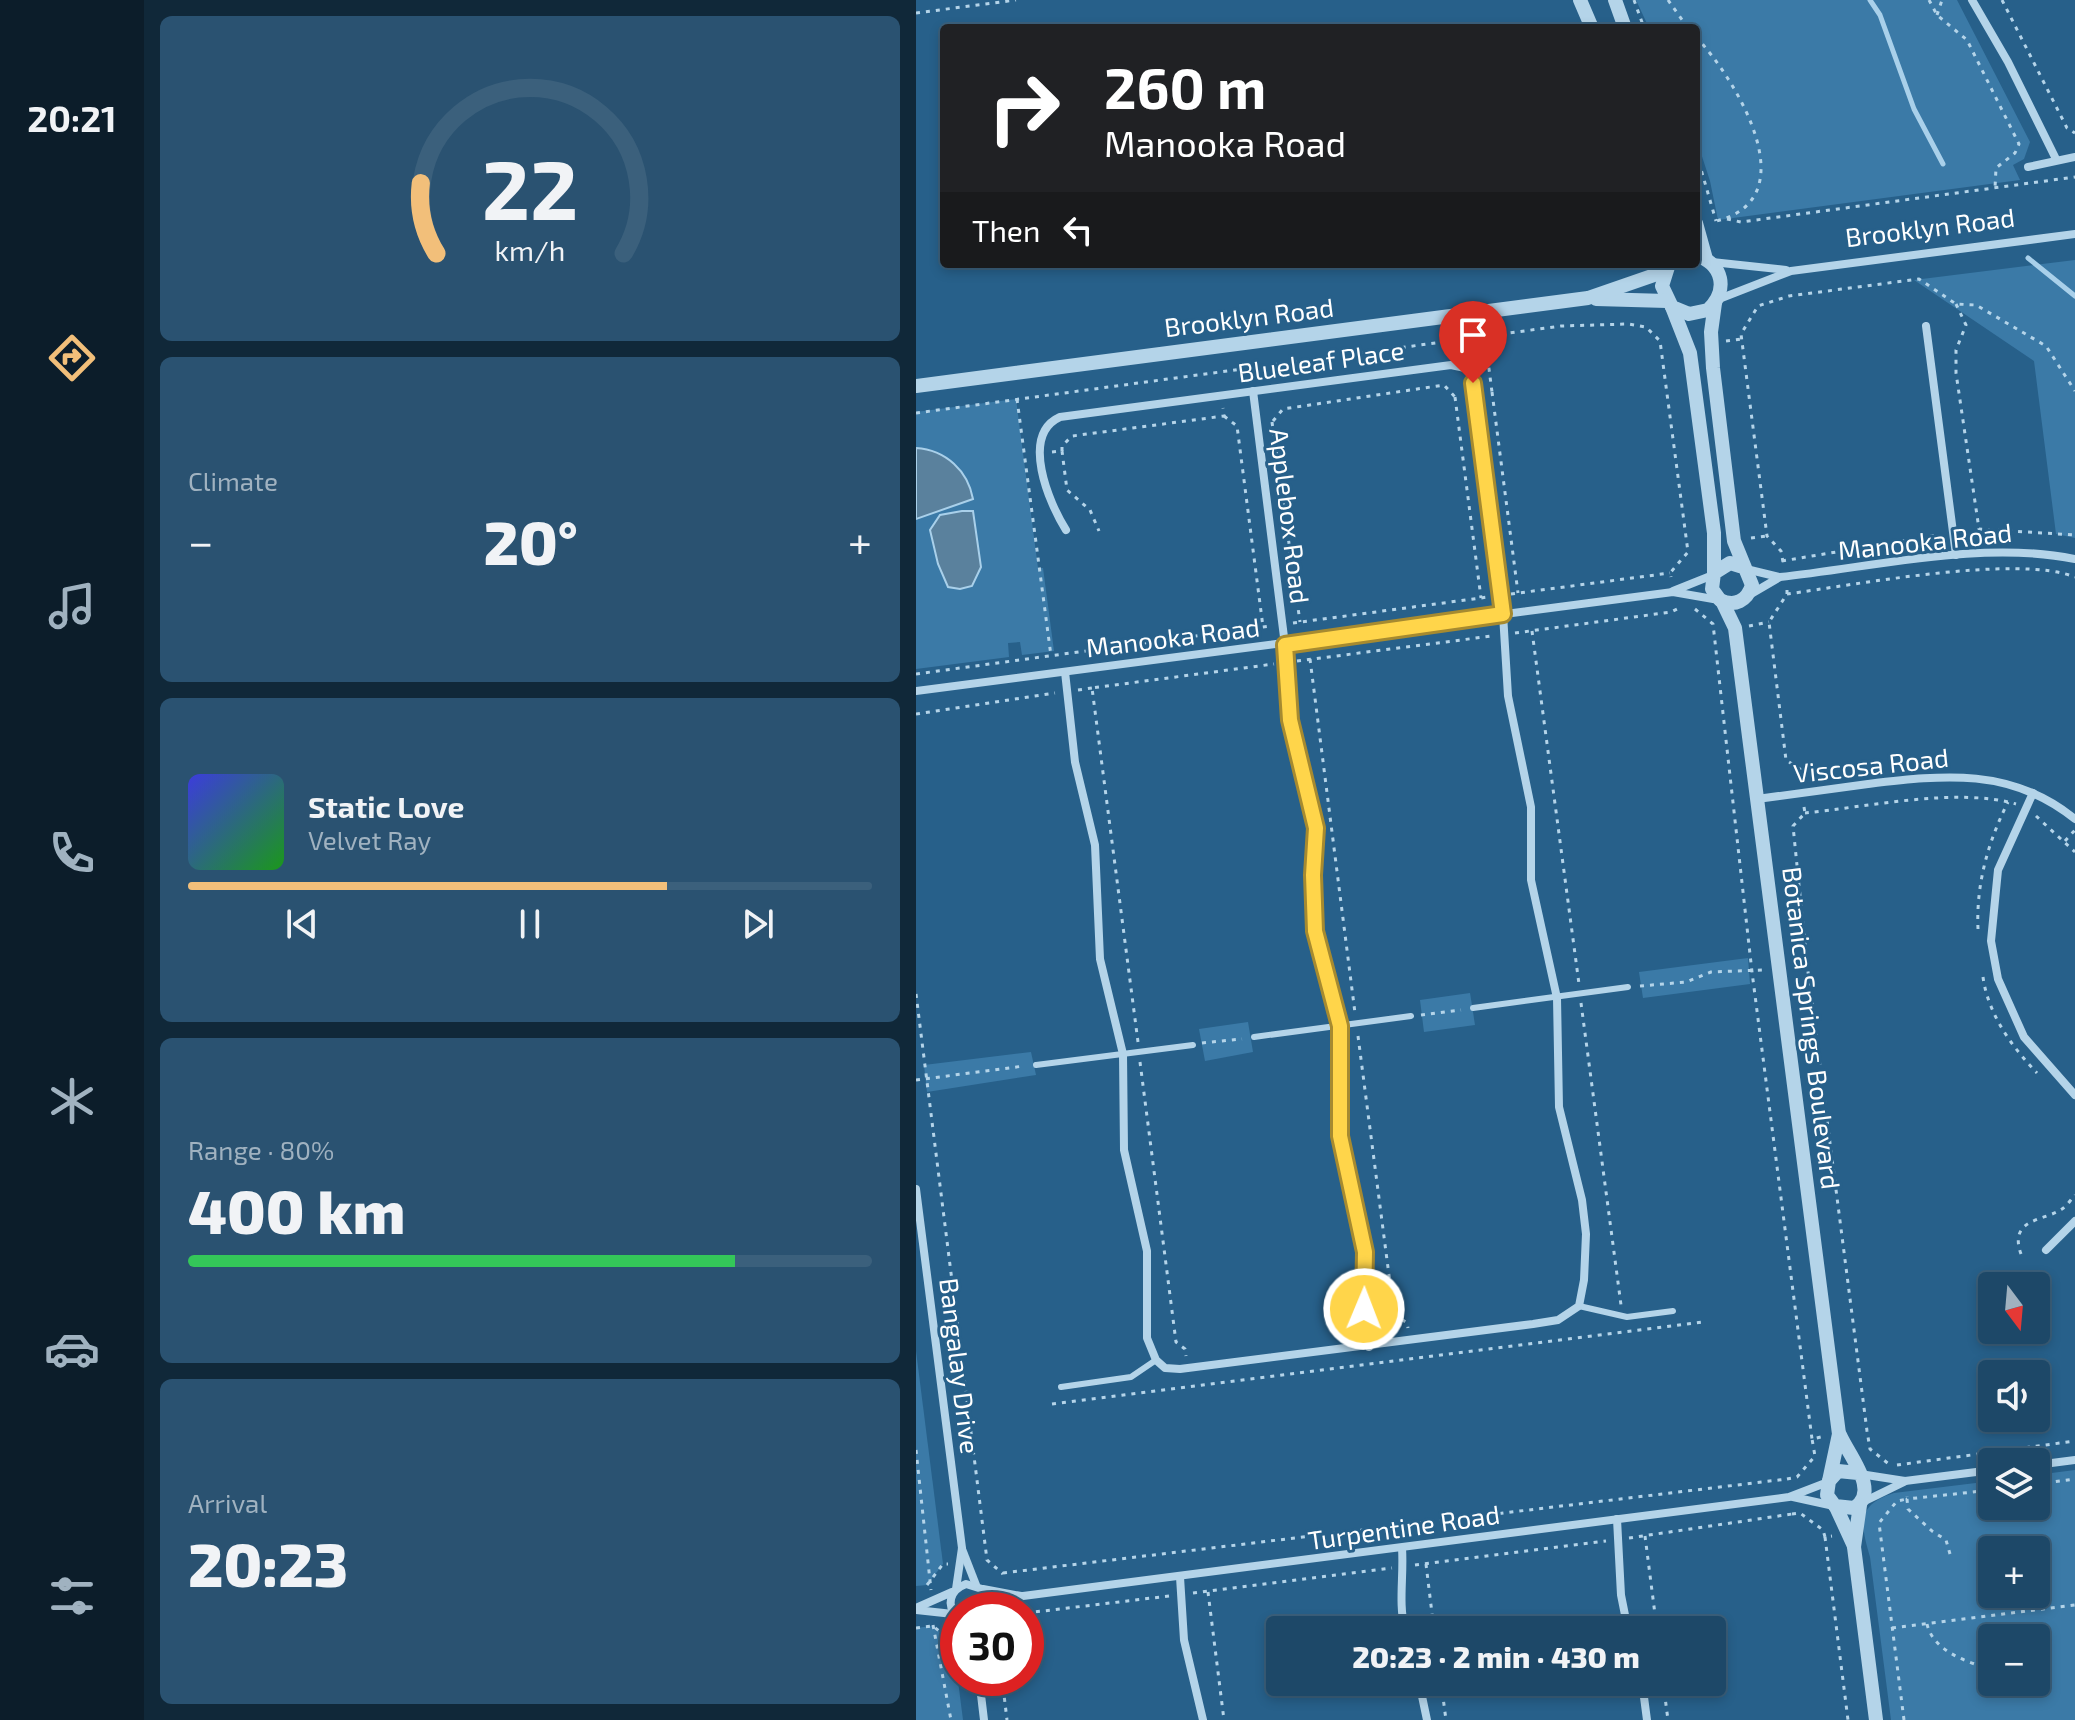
<!DOCTYPE html>
<html lang="en">
<head>
<meta charset="utf-8">
<style>
  body { margin:0; font-family:"Exo 2",sans-serif; background:#2a5271; color:#f1f3f6; height:100vh; display:flex; flex-direction:column; font-size:30px; white-space:nowrap }
  * { box-sizing:border-box; margin:0 }
  p { font-size:26px; color:#a0b2c0 }
  .icon { flex:none; width:44px; height:44px; fill:none; stroke:currentColor; stroke-width:2; stroke-linecap:round; stroke-linejoin:round }
  .map { position:relative; flex:1; overflow:hidden }
  .sheet { display:flex; flex-direction:column; gap:16px; padding:16px; background:#102839; width:772px }
  .sheet>* { flex:none }
  .top-card { position:absolute; left:24px; top:24px; width:760px; height:244px; border-radius:8px; box-shadow:0 4px 12px #0003,0 0 0 2px #3b607c; background:#202124; color:#fff; overflow:hidden }
  .needle { width:52px; rotate:164deg }
  .fabs { position:absolute; left:1062px; top:1272px; display:grid; gap:16px }
  .fabs a { display:grid; place-items:center; width:72px; height:72px; border-radius:8px; background:#1d4868; box-shadow:0 4px 12px #0003,0 0 0 2px #3b607c; font-size:40px }
  .speed { position:absolute; left:24px; top:1592px; display:flex; gap:16px; font-size:40px; font-weight:700; text-align:center }
  .speed>* { display:grid; place-content:center; width:104px; height:104px; border-radius:50%; background:#1d4868; box-shadow:0 4px 12px #0003,0 0 0 2px #3b607c; line-height:1 }
  .speed .limit { border:12px solid #d22; background:#fff; color:#111 }
  .pin { position:absolute; display:grid; place-items:center; width:68px; height:68px; color:#fff; margin:-82px -34px; border-radius:50% 50% 50% 0; rotate:-45deg; box-shadow:0 0 8px #0007 }
  .pin .icon { rotate:45deg }
  .me { position:absolute; width:88px; margin:-44px; rotate:1deg; stroke-linejoin:round; filter:drop-shadow(0 0 6px #0008) }
  .turn { display:flex; align-items:center; gap:28px; height:168px; padding:0 32px; font-size:36px }
  .turn .icon { width:104px; height:104px; stroke-width:2.5 }
  .turn b { display:block; font-size:56px; line-height:68px }
  .then { display:flex; align-items:center; height:76px; padding:0 32px; background:#0003; gap:16px; font-size:30px }
  .big { font-size:60px; font-weight:800; line-height:1.1 }
  .sheet .tile { flex:1; display:flex; flex-direction:column; justify-content:center; gap:12px; min-width:0; padding:0 28px; border-radius:12px; background:#2a5271 }
  .sheet .dial { align-items:center; gap:0 }
  .dial svg { height:208px; overflow:visible; fill:none; stroke:#3b607c; stroke-width:7; stroke-linecap:round; text-anchor:middle }
  .dial text { fill:#f1f3f6; stroke:none }
  .song { display:flex; align-items:center; gap:24px }
  .cover { width:96px; height:96px; border-radius:12px; background:linear-gradient(135deg,hsl(240 70% 55%),hsl(120 70% 35%)) }
  .played { height:8px; border-radius:4px; background:linear-gradient(90deg,#f2bf7a 70%,#3b607c 70%) }
  .keys { display:flex; justify-content:space-around; direction:ltr }
  .heat { display:flex; justify-content:space-between; align-items:center; font-size:44px; direction:ltr }
  .charge { height:12px; border-radius:6px; background:linear-gradient(90deg,#34c759 80%,#3b607c 0) }
  .trip { position:absolute; left:350px; top:1616px; width:460px; height:80px; border-radius:8px; background:#1d4868; box-shadow:0 4px 12px #0003,0 0 0 2px #3b607c; font-weight:800; line-height:80px; text-align:center }
  main { display:flex; flex:1; min-height:0 }
  .menu { display:flex; flex-direction:column; width:144px; justify-content:space-around; align-items:center; background:#0c1d2a; color:#a0b2c0 }
  .menu .icon { width:56px; height:56px }
  .menu .current { color:#f2bf7a }
  .menu b { font-size:36px; color:#f1f3f6 }
  .map>svg:first-child { display:block }
  .green { fill:#3b7aa7; fill-rule:evenodd }
  .water { fill:#5a819d; stroke:#a9d0ea; stroke-width:2 }
  .lines { fill:none; stroke-linecap:round; stroke-linejoin:round }
  .stream { stroke:#a9d0ea; stroke-width:5 }
  .path { stroke:#b4d4e9; stroke-width:3; stroke-dasharray:4 6; stroke-linecap:butt }
  .service { stroke:#b4d4e9; stroke-width:6 }
  .minor { stroke:#b4d4e9; stroke-width:8 }
  .tertiary { stroke:#b4d4e9; stroke-width:14 }
  .route-casing { stroke:#a68a30; stroke-width:20 }
  .route { stroke:#ffd54a; stroke-width:14 }
  .labels { text-anchor:middle; stroke-width:6; stroke-linejoin:round; paint-order:stroke }
  .street-label { font-size:26px; fill:#fff; stroke:#27608a }
</style>
</head>
<body>
<main>
<nav class="menu">
<b>20:21</b>
<svg class="icon current" aria-label="directions" viewBox="0 0 24 24"><path d="M12 3l9 9-9 9-9-9zM9 14v-3h6M13 9l2 2-2 2"/></svg>
<svg class="icon" aria-label="music" viewBox="0 0 24 24"><path d="M9 18V5l10-2v13"/><circle cx="6" cy="18" r="3"/><circle cx="16" cy="16" r="3"/></svg>
<svg class="icon" aria-label="phone" viewBox="0 0 24 24"><path d="M5 4h4l2 5-3 2q2 4 5 5l2-3 5 2v4C11 20 4 13 5 4z"/></svg>
<svg class="icon" aria-label="climate" viewBox="0 0 24 24"><path d="M12 3v18M4 7l16 10M4 17L20 7"/></svg>
<svg class="icon" aria-label="car" viewBox="0 0 24 24"><path d="M5 17H2v-5l4-1 3-4h7l3 4 3 1v5h-3M9 17h6M6 11h13"/><circle cx="7" cy="17" r="2"/><circle cx="17" cy="17" r="2"/></svg>
<svg class="icon" aria-label="filters" viewBox="0 0 24 24"><path d="M4 7h16M4 17h16"/><circle cx="9" cy="7" r="2"/><circle cx="15" cy="17" r="2"/></svg>
</nav>
<section class="sheet">
<div class="tile dial"><svg viewBox="0 0 100 80">
<path d="M14 69A42 42 0 1 1 86 69"/>
<path d="M14 69A42 42 0 0 1 8 42" stroke="#f2bf7a"/>
<text x="50" y="56" font-size="32" font-weight="700">22</text>
<text x="50" y="72" font-size="11">km/h</text>
</svg></div>
<div class="tile"><p>Climate</p>
<div class="heat"><a>−</a><b class="big">20°</b><a>+</a></div>
</div>
<div class="tile">
<div class="song"><i class="cover"></i><div><b>Static Love</b><p>Velvet Ray</p></div></div>
<div class="played"></div>
<div class="keys"><svg class="icon" aria-label="previous" viewBox="0 0 24 24"><path d="M18 5L8 12l10 7zM5 5v14"/></svg><svg class="icon" aria-label="pause" viewBox="0 0 24 24"><path d="M8 5v14M16 5v14"/></svg><svg class="icon" aria-label="next" viewBox="0 0 24 24"><path d="M6 5l10 7-10 7zM19 5v14"/></svg></div>
</div>
<div class="tile"><p>Range · 80%</p><b class="big">400 km</b><div class="charge"></div></div>
<div class="tile"><p>Arrival</p><b class="big">20:23</b></div>
</section>
<div class="map">
<svg width="1159" height="1720" viewBox="0 0 1159 1720">
  <rect width="100%" height="100%" fill="#27608a"/>
  <g class="green">
    <polygon points="720,0 1041,0 1114,142 1108,159 1097,165 1104,180 802,220 794,181 780,138 780,28 733,28"/>
    <polygon points="1159,260 1159,538 1140,534 1118,361 998,280"/>
    <polygon points="100,399 122,568 127,568 138,651 106,655 104,642 92,643 93,657 0,669 0,412"/>
    <polygon points="832,958 834,984 727,998 723,972"/>
    <polygon points="554,993 559,1025 508,1032 504,1000"/>
    <polygon points="332,1022 337,1052 289,1061 283,1029"/>
    <polygon points="115,1052 120,1075 11,1092 8,1065"/>
    <polygon points="0,1351 27,1564 11,1585 0,1586"/>
    <path d="M1159,1470V1720H975L954,1557C945,1525 939,1505 978,1493L1076,1481V1506H1120V1475ZM1076,1550H1120V1594H1076ZM1076,1638H1120V1682H1076Z"/>
    <polygon points="16,1626 37,1642 47,1720 0,1720 0,1628"/>
  </g>
  <g class="water">
    <path d="M0,448C30,450 52,471 57,499L0,519Z"/>
    <polygon points="46,511 57,511 65,567 56,586 44,589 32,587 22,564 14,530 24,515"/>
  </g>
  <g class="lines">
    <g class="stream">
      <polyline points="954,0 964,15 998,109 1027,164"/>
      <polyline points="1112,258 1159,296"/>
    </g>
    <g class="path">
      <polyline points="718,0 728,28"/>
      <polyline points="752,0 772,28"/>
      <polyline points="1013,0 1021,15 1051,40 1103,144 1099,153 1080,168 1079,188"/>
      <polyline points="1086,0 1151,128 1159,133"/>
      <polyline points="0,13 100,0"/>
      <polyline points="1021,15 1026,0"/>
      <path d="M780,37C820,79 895,202 796,222"/>
      <polyline points="780,152 800,221"/>
      <polyline points="811,219 825,222 1159,177"/>
      <polyline points="1040,304 1050,325 1040,350 1040,373 1063,529 1159,535"/>
      <polyline points="569,338 576,392 571,393"/>
      <polyline points="810,341 826,339"/>
      <polyline points="576,392 602,593"/>
      <polyline points="539,397 565,598"/>
      <polyline points="101,399 135,656"/>
      <polyline points="0,413 645,326 712,324 730,327 744,341 772,552 754,573 755,577"/>
      <polyline points="308,416 321,426 347,627"/>
      <polyline points="357,421 367,409 528,385 539,397 543,397"/>
      <polyline points="356,422 384,622"/>
      <polyline points="146,451 146,446 156,436 308,416 307,408"/>
      <polyline points="136,452 146,451 151,490 174,510 183,531"/>
      <polyline points="835,538 851,536"/>
      <polyline points="866,561 1023,535"/>
      <polyline points="867,562 865,551 851,536 825,334 842,306 873,296 1003,279 1040,304 1060,305 1130,346 1159,391"/>
      <polyline points="871,590 871,594 853,622 870,760 884,769 885,780"/>
      <polyline points="595,594 754,573"/>
      <path d="M871,594C938,585 1101,554 1159,577"/>
      <polyline points="779,609 797,624 836,972 896,1439"/>
      <polyline points="377,623 572,597"/>
      <polyline points="833,626 853,622"/>
      <polyline points="616,631 663,984"/>
      <polyline points="599,633 755,612 765,607"/>
      <polyline points="394,659 439,1013"/>
      <polyline points="381,661 576,636"/>
      <polyline points="0,674 354,626"/>
      <polyline points="162,690 176,688"/>
      <polyline points="0,714 139,693"/>
      <polyline points="888,807 889,813 877,826 891,964 951,1431 954,1449 974,1465"/>
      <path d="M889,813C950,807 1042,787 1100,804"/>
      <polyline points="1120,816 1159,852"/>
      <polyline points="1149,841 1159,830"/>
      <path d="M1062,929C1060,884 1072,842 1092,802"/>
      <polyline points="877,966 891,964"/>
      <path d="M1067,977C1072,1014 1096,1047 1121,1073"/>
      <polyline points="724,986 770,982 795,972 846,970"/>
      <polyline points="0,994 71,1560 87,1574"/>
      <polyline points="665,1003 705,1305"/>
      <polyline points="505,1015 545,1010"/>
      <polyline points="442,1036 478,1314 491,1323 492,1328"/>
      <polyline points="222,1042 176,688 358,664"/>
      <polyline points="286,1043 326,1039"/>
      <polyline points="224,1062 260,1342 269,1349 270,1356"/>
      <polyline points="0,1080 108,1066"/>
      <path d="M1105,1254C1092,1218 1129,1221 1146,1209C1151,1206 1155,1199 1159,1195"/>
      <polyline points="136,1404 787,1322"/>
      <polyline points="0,1450 15,1590"/>
      <polyline points="981,1465 1159,1441"/>
      <polyline points="871,1479 881,1477 899,1456 896,1439 905,1437"/>
      <polyline points="1120,1484 1159,1479"/>
      <polyline points="876,1514 884,1513 907,1530 909,1537 916,1536"/>
      <polyline points="729,1536 741,1630"/>
      <polyline points="909,1537 932,1720"/>
      <polyline points="713,1538 876,1514"/>
      <polyline points="1034,1554 1030,1540 1016,1531 992,1509 991,1499 1076,1490"/>
      <polyline points="510,1564 518,1630"/>
      <polyline points="499,1565 690,1541"/>
      <polyline points="87,1573 871,1479"/>
      <polyline points="11,1585 27,1564 32,1564"/>
      <polyline points="292,1592 308,1720"/>
      <polyline points="277,1593 476,1568"/>
      <polyline points="110,1613 253,1596"/>
      <path d="M1011,1624C1017,1650 1048,1661 1071,1668"/>
      <polyline points="17,1625 35,1720"/>
      <polyline points="0,1628 17,1626 37,1642 42,1642"/>
      <polyline points="976,1628 1159,1605"/>
      <polyline points="86,1678 91,1720"/>
      <polyline points="525,1682 530,1720"/>
      <polyline points="747,1682 752,1720"/>
      <polyline points="988,1720 963,1523 981,1501 991,1499 991,1496"/>
    </g>
    <g class="service">
      <polyline points="557,1008 712,987"/>
      <polyline points="338,1037 495,1016"/>
      <polyline points="120,1065 277,1045"/>
      <polyline points="663,1306 711,1317 757,1311"/>
      <polyline points="145,1387 215,1377 240,1360"/>
    </g>
    <g class="minor">
      <polyline points="1056,0 1092,62 1140,159"/>
      <polyline points="1112,167 1159,157"/>
      <polyline points="796,262 870,270"/>
      <polyline points="803,299 875,271 1159,234"/>
      <polyline points="1010,326 1040,555"/>
      <polyline points="337,391 369,645 374,720 400,828 397,875 399,931 424,1026 424,1136 449,1252 448,1309 453,1347"/>
      <polyline points="830,569 863,577"/>
      <polyline points="757,591 797,575"/>
      <path d="M835,594L864,577C958,567 1066,540 1159,559"/>
      <path d="M149,672L159,762L179,845L184,959L207,1054L208,1150L231,1251V1338L240,1360L249,1368L264,1369L617,1324L642,1320L663,1306L668,1280L670,1234L666,1200L643,1107L641,998L615,880V807L592,696L587,614L554,374L549,368L535,365L144,417C104,435 133,503 150,530"/>
      <polyline points="0,691 757,592 803,600"/>
      <polyline points="1117,793 1082,870 1075,941 1082,979 1108,1037 1159,1095"/>
      <path d="M841,799C878,794 915,789 952,784C1028,775 1095,767 1159,819"/>
      <polyline points="0,1189 46,1548 40,1589"/>
      <polyline points="1130,1250 1159,1221"/>
      <polyline points="1120,1465 1159,1460"/>
      <polyline points="944,1474 989,1481 1076,1470"/>
      <polyline points="877,1497 918,1506"/>
      <polyline points="947,1502 988,1482"/>
      <polyline points="701,1519 705,1595 712,1630"/>
      <path d="M486,1548C488,1576 482,1603 489,1630"/>
      <polyline points="46,1549 60,1585"/>
      <polyline points="264,1577 268,1640 287,1720"/>
      <polyline points="67,1589 105,1596"/>
      <polyline points="0,1608 36,1592"/>
      <polyline points="0,1610 37,1614"/>
      <polyline points="74,1610 107,1596 873,1497 912,1482"/>
      <path d="M42,1618C29,1605 34,1590 50,1584L66,1589L72,1599L70,1610"/>
      <polyline points="63,1678 68,1720"/>
      <polyline points="503,1682 511,1720"/>
      <polyline points="726,1682 731,1720"/>
    </g>
    <g class="tertiary">
      <polyline points="664,0 676,28"/>
      <polyline points="699,0 709,28"/>
      <polyline points="780,223 790,259"/>
      <path d="M752,267L746,286L756,307L773,314L792,310C813,290 807,264 780,255"/>
      <polyline points="680,299 751,301"/>
      <path d="M799,303L795,332L797,368L818,541L836,585C831,601 819,607 804,600L796,589L798,573L814,563L827,567"/>
      <polyline points="756,307 774,353 798,533 798,573"/>
      <polyline points="0,386 672,298 750,271"/>
      <polyline points="806,601 819,628 923,1434 913,1481"/>
      <path d="M924,1435C933,1456 965,1492 938,1508L919,1506L911,1495L913,1481L922,1471L942,1473"/>
      <polyline points="944,1505 938,1547 960,1720"/>
      <polyline points="920,1507 938,1546"/>
    </g>
  </g>
  <g class="lines">
    <g class="route-casing">
      <polyline id="route" points="448,1309 449,1252 424,1136 424,1026 399,931 397,875 400,828 374,720 369,645 587,614 557,383"/>
    </g>
    <use href="#route" class="route"/>
  </g>
  <g class="labels">
    <g class="street-label">
      <text transform="translate(1014 228) rotate(-7)" y="9">Brooklyn Road</text>
      <text transform="translate(333 318) rotate(-7)" y="9">Brooklyn Road</text>
      <text transform="translate(405 362) rotate(-8)" y="9">Blueleaf Place</text>
      <text transform="translate(373 516) rotate(83)" y="9">Applebox Road</text>
      <text transform="translate(1009 542) rotate(-6)" y="9">Manooka Road</text>
      <text transform="translate(257 638) rotate(-7)" y="9">Manooka Road</text>
      <text transform="translate(955 766) rotate(-6)" y="9">Viscosa Road</text>
      <text transform="translate(895 1028) rotate(83)" y="9">Botanica Springs Boulevard</text>
      <text transform="translate(43 1366) rotate(83)" y="9">Bangalay Drive</text>
      <text transform="translate(488 1528) rotate(-8)" y="9">Turpentine Road</text>
    </g>
  </g>
</svg>
<div class="fabs">
<a><svg class="needle" viewBox="-14 -14 28 28"><path d="M0-13l5 13h-10z" fill="#e53935"/><path d="M0 13l5-13h-10z" fill="#a0b2c0"/></svg></a>
<a><svg class="icon" aria-label="sound" viewBox="0 0 24 24"><path d="M4 9h4l5-4v14l-5-4H4zM17 9q2 3 0 6"/></svg></a>
<a><svg class="icon" aria-label="layers" viewBox="0 0 24 24"><path d="M12 4l9 5-9 5-9-5zM3 14l9 5 9-5"/></svg></a>
<a>+</a>
<a>−</a>
</div>
<div class="speed"><div class="limit">30</div></div>
<div class="pin" style="left:557px;top:383px;background:#d93025"><svg class="icon" aria-label="arrive" viewBox="0 0 24 24"><path d="M6 21V4h12l-3 4 3 4H6"/></svg></div>
<svg class="me" style="left:448px;top:1309px" viewBox="-20 -20 40 40"><circle r="17" fill="#ffd54a" stroke="#fff" stroke-width="3"/><path d="M0-11L8 9 0 5-8 9z" fill="#fff"/></svg>
<div class="trip">20:23 · 2 min · 430 m</div>
<div class="top-card">
<div class="turn"><svg class="icon" aria-label="right" viewBox="0 0 24 24"><path d="M7 20v-9h11M14 6l5 5-5 5"/></svg><div><b>260 m</b>Manooka Road</div></div>
<div class="then">Then<svg class="icon" aria-label="left" viewBox="0 0 24 24"><path d="M17 20v-9H6M10 6l-5 5 5 5"/></svg></div>
</div>
</div>
</main>
</body>
</html>
